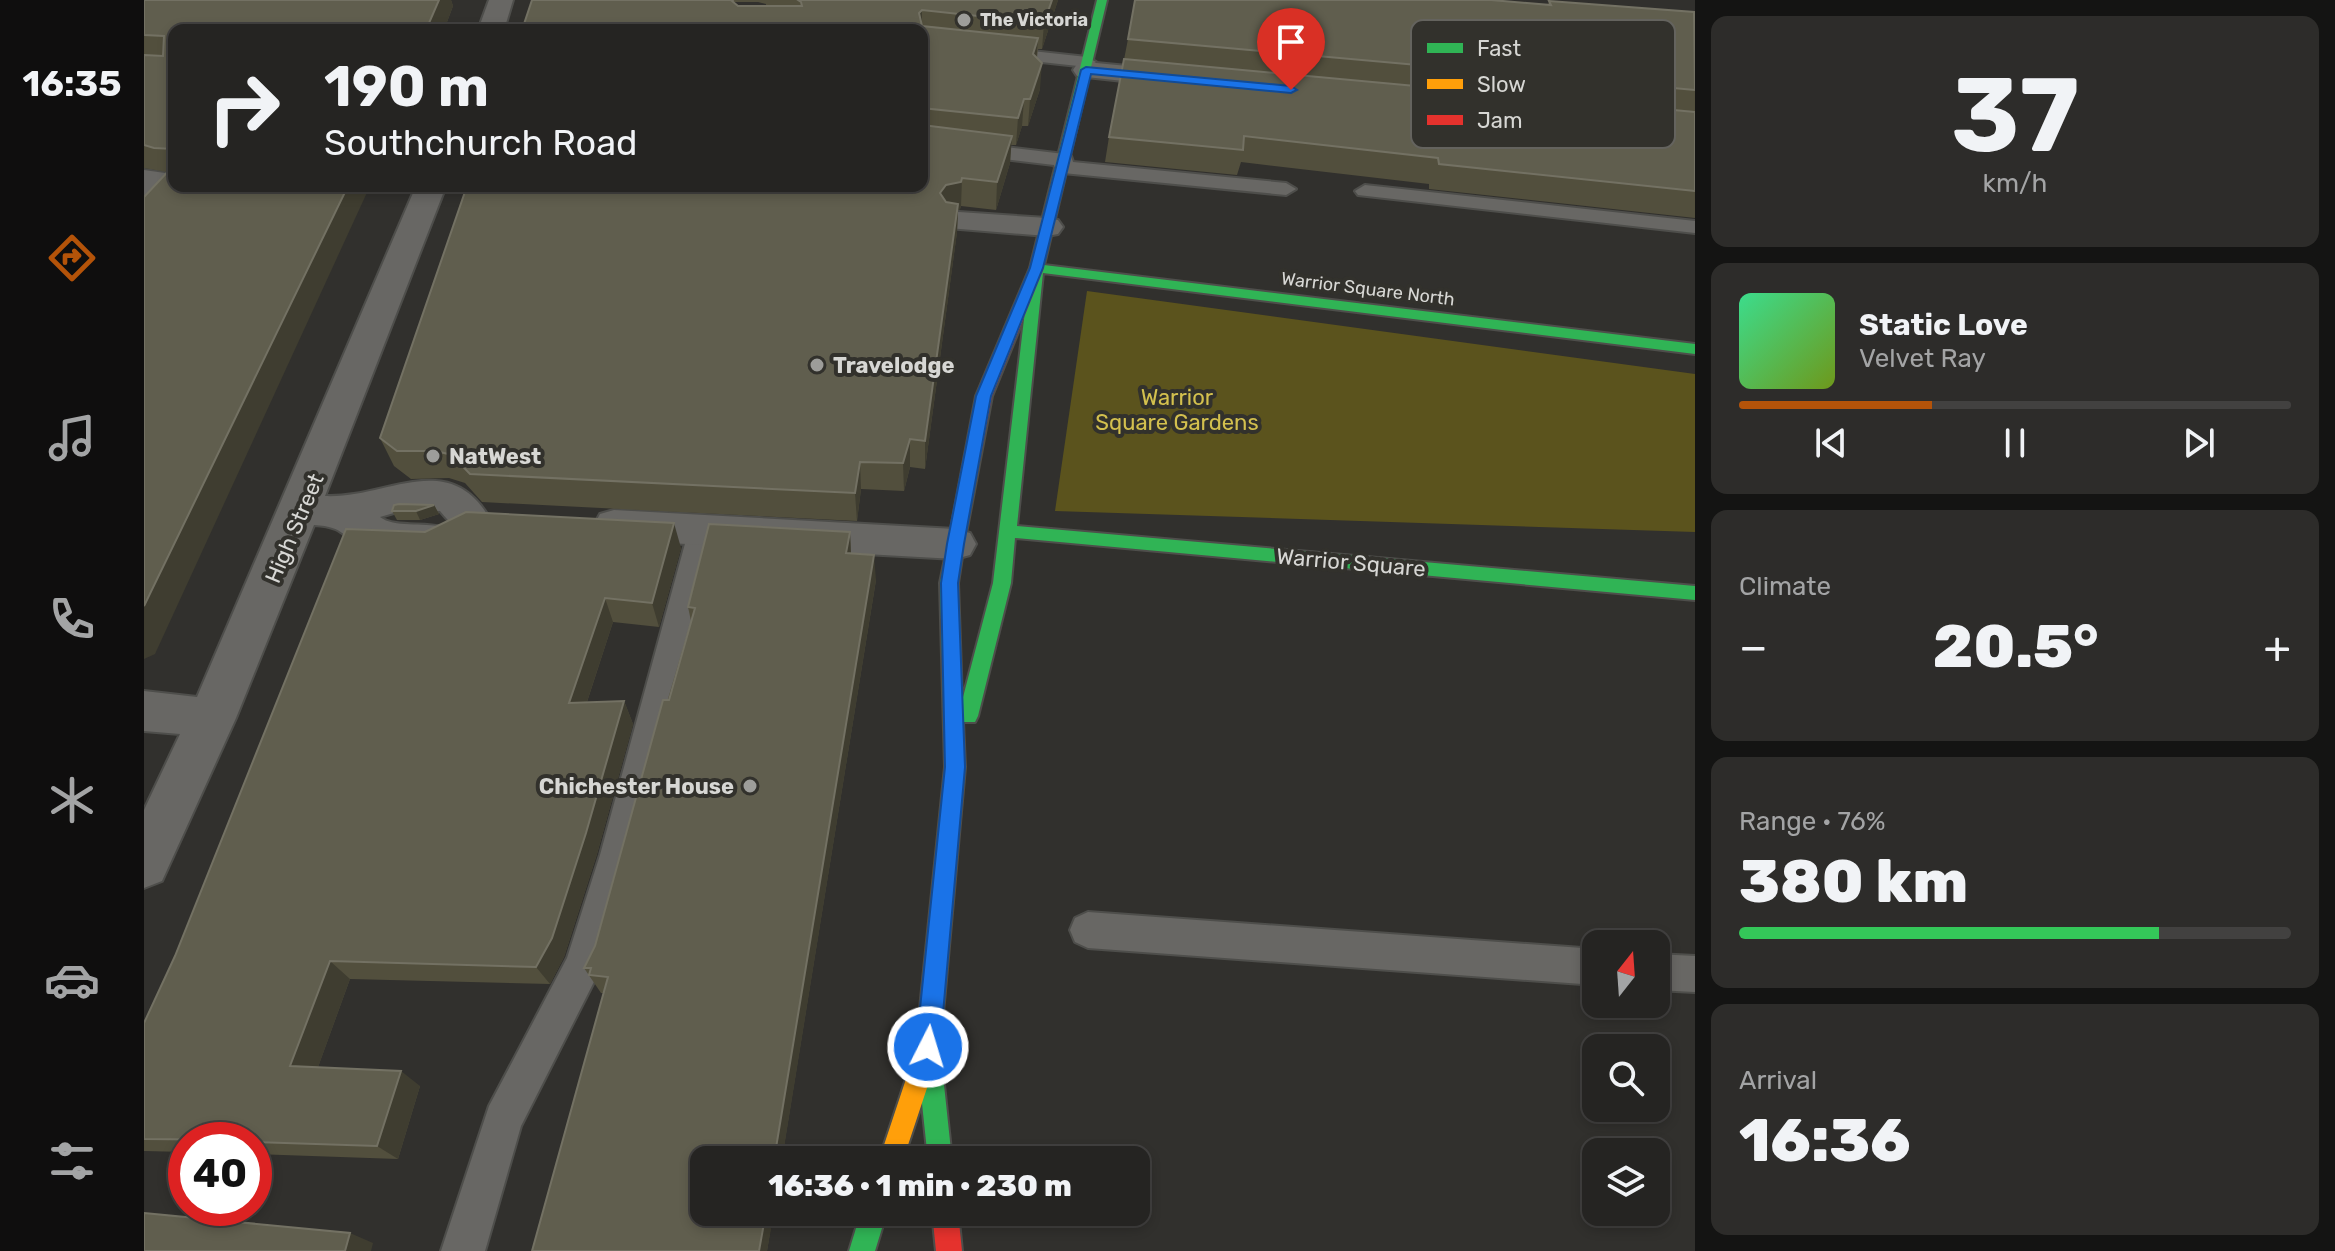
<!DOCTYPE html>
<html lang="en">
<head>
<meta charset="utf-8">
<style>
  body { margin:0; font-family:Rubik,sans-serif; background:#2d2c2a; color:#f1f3f6; height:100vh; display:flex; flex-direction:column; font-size:30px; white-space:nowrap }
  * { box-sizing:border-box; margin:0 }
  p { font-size:26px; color:#a3a4a5 }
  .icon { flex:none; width:44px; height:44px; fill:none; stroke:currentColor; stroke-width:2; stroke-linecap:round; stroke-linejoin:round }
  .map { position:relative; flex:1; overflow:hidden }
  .details { display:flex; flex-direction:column; gap:16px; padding:16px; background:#141413; width:640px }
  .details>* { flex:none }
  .guide { position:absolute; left:24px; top:24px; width:760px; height:168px; border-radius:16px; box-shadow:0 4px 12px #0003,0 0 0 2px #424140; background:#252422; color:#f1f3f6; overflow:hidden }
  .needle { width:52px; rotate:17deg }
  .fabs { position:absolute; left:1438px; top:930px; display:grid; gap:16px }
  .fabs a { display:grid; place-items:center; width:88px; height:88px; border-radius:16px; background:#252422; box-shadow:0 4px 12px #0003,0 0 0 2px #424140; font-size:40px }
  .speed { position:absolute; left:24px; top:1122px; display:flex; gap:16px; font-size:40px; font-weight:700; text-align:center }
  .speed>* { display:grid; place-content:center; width:104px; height:104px; border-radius:50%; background:#252422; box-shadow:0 4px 12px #0003,0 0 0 2px #424140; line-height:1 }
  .speed .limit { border:12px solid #d22; background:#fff; color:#111 }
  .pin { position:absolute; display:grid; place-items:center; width:68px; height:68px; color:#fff; margin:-82px -34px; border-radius:50% 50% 50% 0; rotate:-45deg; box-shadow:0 0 8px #0007 }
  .pin .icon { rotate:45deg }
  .me { position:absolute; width:88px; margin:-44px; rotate:5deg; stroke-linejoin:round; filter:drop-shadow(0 0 6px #0008) }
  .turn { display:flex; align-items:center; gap:28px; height:168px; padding:0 24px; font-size:36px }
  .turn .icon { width:104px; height:104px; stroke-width:2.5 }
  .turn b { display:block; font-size:56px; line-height:68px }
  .big { font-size:60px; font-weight:800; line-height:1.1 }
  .details .widget { flex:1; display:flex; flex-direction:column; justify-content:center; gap:12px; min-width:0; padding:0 28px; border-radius:16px; background:#2d2c2a }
  .details .dial { align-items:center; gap:0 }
  .dial b { font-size:104px; line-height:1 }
  .song { display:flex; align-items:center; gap:24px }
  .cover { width:96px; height:96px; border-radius:12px; background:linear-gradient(135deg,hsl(150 70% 55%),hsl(80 70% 35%)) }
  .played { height:8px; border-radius:4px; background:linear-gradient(90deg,#b45309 35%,#424140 35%) }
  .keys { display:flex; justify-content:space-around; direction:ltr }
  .heat { display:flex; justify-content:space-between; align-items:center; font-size:44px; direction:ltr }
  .charge { height:12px; border-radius:6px; background:linear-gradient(90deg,#34c759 76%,#424140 0) }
  .trip { position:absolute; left:546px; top:1146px; width:460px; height:80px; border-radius:16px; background:#252422; box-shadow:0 4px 12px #0003,0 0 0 2px #424140; font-weight:800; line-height:80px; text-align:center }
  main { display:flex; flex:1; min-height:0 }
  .tab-bar { display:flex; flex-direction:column; width:144px; justify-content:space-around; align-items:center; background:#0f0e0e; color:#a3a4a5 }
  .tab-bar .icon { width:56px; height:56px }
  .tab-bar .current { color:#b45309 }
  .tab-bar b { font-size:36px; color:#f1f3f6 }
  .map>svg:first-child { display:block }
  .green { fill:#5b531d }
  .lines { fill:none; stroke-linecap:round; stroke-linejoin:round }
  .lane-casing { stroke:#4e4e4b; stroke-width:4 }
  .street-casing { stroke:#4e4e4b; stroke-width:4 }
  .fast-casing { stroke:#4e4e4b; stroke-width:4 }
  .slow-casing { stroke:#4e4e4b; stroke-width:4 }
  .jam-casing { stroke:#4e4e4b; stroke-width:4 }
  .lane { fill:#686764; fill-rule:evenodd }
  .street { fill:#686764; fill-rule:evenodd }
  .fast { fill:#30b455; fill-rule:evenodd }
  .slow { fill:#ff9f0a; fill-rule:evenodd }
  .jam { fill:#e5322d; fill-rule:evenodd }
  .wall { fill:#524f3d; fill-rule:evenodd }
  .shaded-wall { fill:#3f3d30 }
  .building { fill:#605e4e; stroke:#737163; stroke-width:2 }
  .route { fill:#1a73e8; stroke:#114b97; stroke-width:2 }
  .poi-dot { fill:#9d9d9a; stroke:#32312c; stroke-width:3 }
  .labels { text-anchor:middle; stroke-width:8; stroke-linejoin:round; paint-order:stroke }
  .far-poi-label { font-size:18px; font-weight:bold; fill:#d7d7d4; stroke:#32312c; text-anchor:start }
  .far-street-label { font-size:18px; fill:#d7d7d4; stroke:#32312c }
  .poi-label { font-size:22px; font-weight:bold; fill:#d7d7d4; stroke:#32312c; text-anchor:start }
  .park-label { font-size:22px; fill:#d3c04e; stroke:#32312c }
  .street-label { font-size:22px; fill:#d7d7d4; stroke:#32312c }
  .key { fill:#32312c; stroke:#64635e; stroke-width:2 }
  .key-label { font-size:22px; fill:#d7d7d4 }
</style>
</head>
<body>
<main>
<nav class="tab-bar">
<b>16:35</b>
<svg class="icon current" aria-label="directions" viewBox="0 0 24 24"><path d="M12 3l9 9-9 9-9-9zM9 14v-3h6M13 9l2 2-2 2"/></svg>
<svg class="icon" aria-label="music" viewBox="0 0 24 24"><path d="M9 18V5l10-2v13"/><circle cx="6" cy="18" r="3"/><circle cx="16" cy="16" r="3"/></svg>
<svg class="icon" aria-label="phone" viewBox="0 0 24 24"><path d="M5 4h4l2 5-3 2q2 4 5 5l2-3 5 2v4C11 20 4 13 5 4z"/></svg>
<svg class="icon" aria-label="climate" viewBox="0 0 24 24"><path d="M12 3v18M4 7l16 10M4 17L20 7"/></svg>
<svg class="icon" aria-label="car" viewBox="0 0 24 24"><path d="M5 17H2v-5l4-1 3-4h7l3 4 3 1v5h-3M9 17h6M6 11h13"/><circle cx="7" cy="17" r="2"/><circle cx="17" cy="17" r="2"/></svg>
<svg class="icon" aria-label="filters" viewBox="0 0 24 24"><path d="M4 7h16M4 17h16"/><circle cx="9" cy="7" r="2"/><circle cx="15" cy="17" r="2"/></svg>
</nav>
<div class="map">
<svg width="1551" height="1251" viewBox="0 0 1551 1251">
  <rect width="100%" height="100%" fill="#31302d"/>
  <polygon class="green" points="943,291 1551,374 1551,532 911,511"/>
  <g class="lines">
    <g class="lane-casing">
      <g id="lane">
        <polygon points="778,39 943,57 952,62 943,67 778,49"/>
        <polygon points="778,137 920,154 927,156 929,162 1142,183 1152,189 1142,195 919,173 912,171 910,165 778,149"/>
        <polygon points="0,170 21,173 24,177 7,196 0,198"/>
        <polygon points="1221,185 1551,221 1551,233 1214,195 1211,191"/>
        <polygon points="559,519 569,522 573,529 490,855 459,964 377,1126 341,1251 297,1251 345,1106 423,958 456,855 545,529 549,522"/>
        <polygon points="944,912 1452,949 1452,985 944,948 931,942 926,930 931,918"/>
        <polygon points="1512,954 1551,956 1551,992 1512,990"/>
      </g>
    </g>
    <g class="street-casing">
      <g id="street">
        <polygon points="345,0 369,0 360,30 334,30"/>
        <polygon points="942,62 1035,71 1044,73 1048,79 1044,85 1035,87 933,76 929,70 933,64"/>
        <path d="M272,186H302L181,496C242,499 305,447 346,519L340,529C318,536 310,528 296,511L260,510L236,517C250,528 279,522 298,527L304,538L298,549C277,555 241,558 221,548C196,537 203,527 170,525L92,718L18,881L0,888V810L36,734L0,731V691L53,697Z"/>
        <polygon points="815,212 903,218 914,220 919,227 914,234 903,236 804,228 799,221 804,214"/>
        <polygon points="470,510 811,529 826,533 832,544 826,555 811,559 470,540 456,536 450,525 456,514"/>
      </g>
    </g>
    <g class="fast-casing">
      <g id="fast">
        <polygon points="953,0 963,0 900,265 1551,344 1551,354 899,273 873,526 1551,586 1551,600 871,538 867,583 834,716 831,722 819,722 821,767 796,1047 808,1160 784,1160 772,1047 801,767 796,583 804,544 812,538 818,540 820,544 814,583 818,701 849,583 886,268"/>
        <polygon points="717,1212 743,1212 731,1251 705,1251"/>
      </g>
    </g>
    <g class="slow-casing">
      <polygon id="slow" points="780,1049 788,1053 792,1061 759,1160 735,1160 768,1061 772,1053"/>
    </g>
    <g class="jam-casing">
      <g id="jam">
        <polygon points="893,264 900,268 848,396 820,544 812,550 804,544 832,396 886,268"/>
        <polygon points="788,1212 814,1212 818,1251 792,1251"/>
      </g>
    </g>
    <use href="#lane" class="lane"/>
    <use href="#street" class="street"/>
    <use href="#fast" class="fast"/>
    <use href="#slow" class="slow"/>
    <use href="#jam" class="jam"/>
  </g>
  <g class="wall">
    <polygon points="0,0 307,0 309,6 300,30 30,30 30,186 11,654 23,172 0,168"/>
    <path d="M388,0H914L898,49H894L893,58L896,89L884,126H878L872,145H867L866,163L852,210L817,206L816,209L814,210L813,232L781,469L766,467L760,491L717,489L713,521L338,502L321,483L305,478L267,479L250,466L236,438L552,187L551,186H778V30ZM590,2H614L622,4V6H594Z"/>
    <polygon points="1405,1 1551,14 1551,218 1285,189 1285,184 1097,162 1093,175 961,162 965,137 984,39 1404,5"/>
    <polygon points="290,505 295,514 276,520 253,520 248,511"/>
    <polygon points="202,529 537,548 515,627 469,622 443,702 480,701 489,724 453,854 420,957 406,984 206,979 174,1067 276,1086 254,1159 110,1154 110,1140 42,1140 42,1152 0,1151 0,1023 31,956"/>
    <polygon points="706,532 707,554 732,580 623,1251 388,1251 460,993 457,993 440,968 451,946 547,621 544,607"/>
  </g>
  <g class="shaded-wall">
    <polygon points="295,0 307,0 309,6 300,30 282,30"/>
    <polygon points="908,0 914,0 898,49 900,23"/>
    <polygon points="778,10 778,36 775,13"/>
    <polygon points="894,38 892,64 889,54"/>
    <polygon points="898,63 896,89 884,126 886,99"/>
    <polygon points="880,99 878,126 872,145 874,118"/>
    <polygon points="868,136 866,163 852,210 853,182"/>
    <polygon points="818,178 817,206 816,209 814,210 813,232 781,469 781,441 796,193 802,185"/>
    <polygon points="204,186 226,186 11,654 0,659 0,606"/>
    <polygon points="766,439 766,467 760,491 759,463"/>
    <polygon points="716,462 717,489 713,521 711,493"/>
    <polygon points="290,505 295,514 276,520 272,511"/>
    <polygon points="530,523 537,548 515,627 508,603"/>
    <polygon points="706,532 707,557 702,553"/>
    <polygon points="730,555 732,580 638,1160 630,1160"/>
    <polygon points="461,598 469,622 435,726 425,703"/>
    <polygon points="480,701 489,724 453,854 420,957 406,984 392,967"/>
    <polygon points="186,961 206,979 169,1081 146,1066"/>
    <polygon points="257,1071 276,1086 254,1159 233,1146"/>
    <polygon points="622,1212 630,1212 623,1251 615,1251"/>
    <polygon points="206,1233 229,1243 227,1251 201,1251"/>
  </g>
  <g class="building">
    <polygon points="0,0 295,0 282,30 30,30 30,149 10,148 0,145 0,55 19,56 20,36 0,35"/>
    <polygon points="388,0 589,0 588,1 594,6 658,6 657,2 654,0 908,0 900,23 778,10 775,13 778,26 894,38 889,54 898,63 886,99 880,99 874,118 778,108 778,30 378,30"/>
    <polygon points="991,0 1347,0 1407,5 1405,1 1550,12 1551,90 984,39"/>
    <polygon points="980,59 1551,112 1551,191 1295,164 1294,158 1100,136 1099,150 965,137"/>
    <polygon points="778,125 868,136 853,182 818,178 817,182 802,185 796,193 802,202 814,204 781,441 766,439 759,463 716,462 711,493 326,474 308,455 292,451 253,451 236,438 323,186 543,186 551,187 556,186 778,186"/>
    <polygon points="30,165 30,186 204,186 0,606 0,197"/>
    <polygon points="255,504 290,505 272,511 248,511 250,505"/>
    <polygon points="322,512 530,523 508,603 461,598 425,703 480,701 442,833 408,938 392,967 186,961 146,1066 257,1071 233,1146 110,1142 110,1140 0,1139 0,1023 31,956 202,529 281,532"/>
    <polygon points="565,524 706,532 702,553 730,555 630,1160 560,1160 560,1212 622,1212 615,1251 388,1251 464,977 445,975 447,968 440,968 451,946 519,700 525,700 551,608 544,607"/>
    <polygon points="0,1213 206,1233 201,1251 0,1251"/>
  </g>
  <polygon class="route" points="942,67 1147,86 1153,90 1147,93 947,74 899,268 847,396 820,544 814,583 821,767 796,1047 793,1056 784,1059 776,1056 772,1047 801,767 797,583 803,544 832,396 886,268 937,70"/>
  <g class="poi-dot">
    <circle cx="820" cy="20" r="8"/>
    <circle cx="673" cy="365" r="8"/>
    <circle cx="289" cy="456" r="8"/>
    <circle cx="606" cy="786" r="8"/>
  </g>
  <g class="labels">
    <g class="far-poi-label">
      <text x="836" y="26">The Victoria</text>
    </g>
    <g class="far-street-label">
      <text transform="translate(1224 289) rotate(7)" y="6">Warrior Square North</text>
    </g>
    <g class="poi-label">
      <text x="689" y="373">Travelodge</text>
      <text x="305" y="464">NatWest</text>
      <text x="590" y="794" text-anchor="end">Chichester House</text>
    </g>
    <g class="park-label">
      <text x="1033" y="405">Warrior<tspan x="1033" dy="25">Square Gardens</tspan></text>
    </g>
    <g class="street-label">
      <text transform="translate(150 528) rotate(-67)" y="8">High Street</text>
      <text transform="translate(1207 562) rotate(5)" y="8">Warrior Square</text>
    </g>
  </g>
  <rect x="1267" y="20" width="264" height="128" rx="12" class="key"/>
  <rect x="1283" y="43" width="36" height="10" fill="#30b455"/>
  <rect x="1283" y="79" width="36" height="10" fill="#ff9f0a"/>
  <rect x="1283" y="115" width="36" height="10" fill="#e5322d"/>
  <g class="key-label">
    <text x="1333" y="56">Fast</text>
    <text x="1333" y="92">Slow</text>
    <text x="1333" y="128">Jam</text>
  </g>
</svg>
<div class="fabs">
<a><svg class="needle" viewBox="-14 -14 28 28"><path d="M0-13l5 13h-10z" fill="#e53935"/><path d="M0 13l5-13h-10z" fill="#a3a4a5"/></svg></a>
<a><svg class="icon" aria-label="search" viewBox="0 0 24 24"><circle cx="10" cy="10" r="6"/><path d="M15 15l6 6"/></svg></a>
<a><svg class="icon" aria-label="layers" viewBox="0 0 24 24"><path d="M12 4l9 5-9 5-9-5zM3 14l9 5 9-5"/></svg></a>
</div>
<div class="speed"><div class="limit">40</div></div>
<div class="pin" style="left:1147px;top:90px;background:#d93025"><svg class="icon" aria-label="arrive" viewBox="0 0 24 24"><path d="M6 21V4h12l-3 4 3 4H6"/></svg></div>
<svg class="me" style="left:784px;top:1047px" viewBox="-20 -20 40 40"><circle r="17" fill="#1a73e8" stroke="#fff" stroke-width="3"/><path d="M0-11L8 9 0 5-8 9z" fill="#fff"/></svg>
<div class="trip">16:36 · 1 min · 230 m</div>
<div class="guide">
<div class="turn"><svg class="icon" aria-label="right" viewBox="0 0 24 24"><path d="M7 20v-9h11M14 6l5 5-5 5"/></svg><div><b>190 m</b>Southchurch Road</div></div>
</div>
</div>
<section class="details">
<div class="widget dial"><b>37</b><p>km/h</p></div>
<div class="widget">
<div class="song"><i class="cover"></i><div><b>Static Love</b><p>Velvet Ray</p></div></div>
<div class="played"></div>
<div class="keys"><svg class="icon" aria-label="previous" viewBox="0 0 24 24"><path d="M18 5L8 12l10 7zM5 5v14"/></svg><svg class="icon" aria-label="pause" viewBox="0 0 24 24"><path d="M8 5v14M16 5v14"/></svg><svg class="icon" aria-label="next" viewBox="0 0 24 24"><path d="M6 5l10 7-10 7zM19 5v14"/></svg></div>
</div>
<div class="widget"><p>Climate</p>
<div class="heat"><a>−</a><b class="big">20.5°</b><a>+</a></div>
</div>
<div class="widget"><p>Range · 76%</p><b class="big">380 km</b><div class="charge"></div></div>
<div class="widget"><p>Arrival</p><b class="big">16:36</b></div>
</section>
</main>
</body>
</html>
